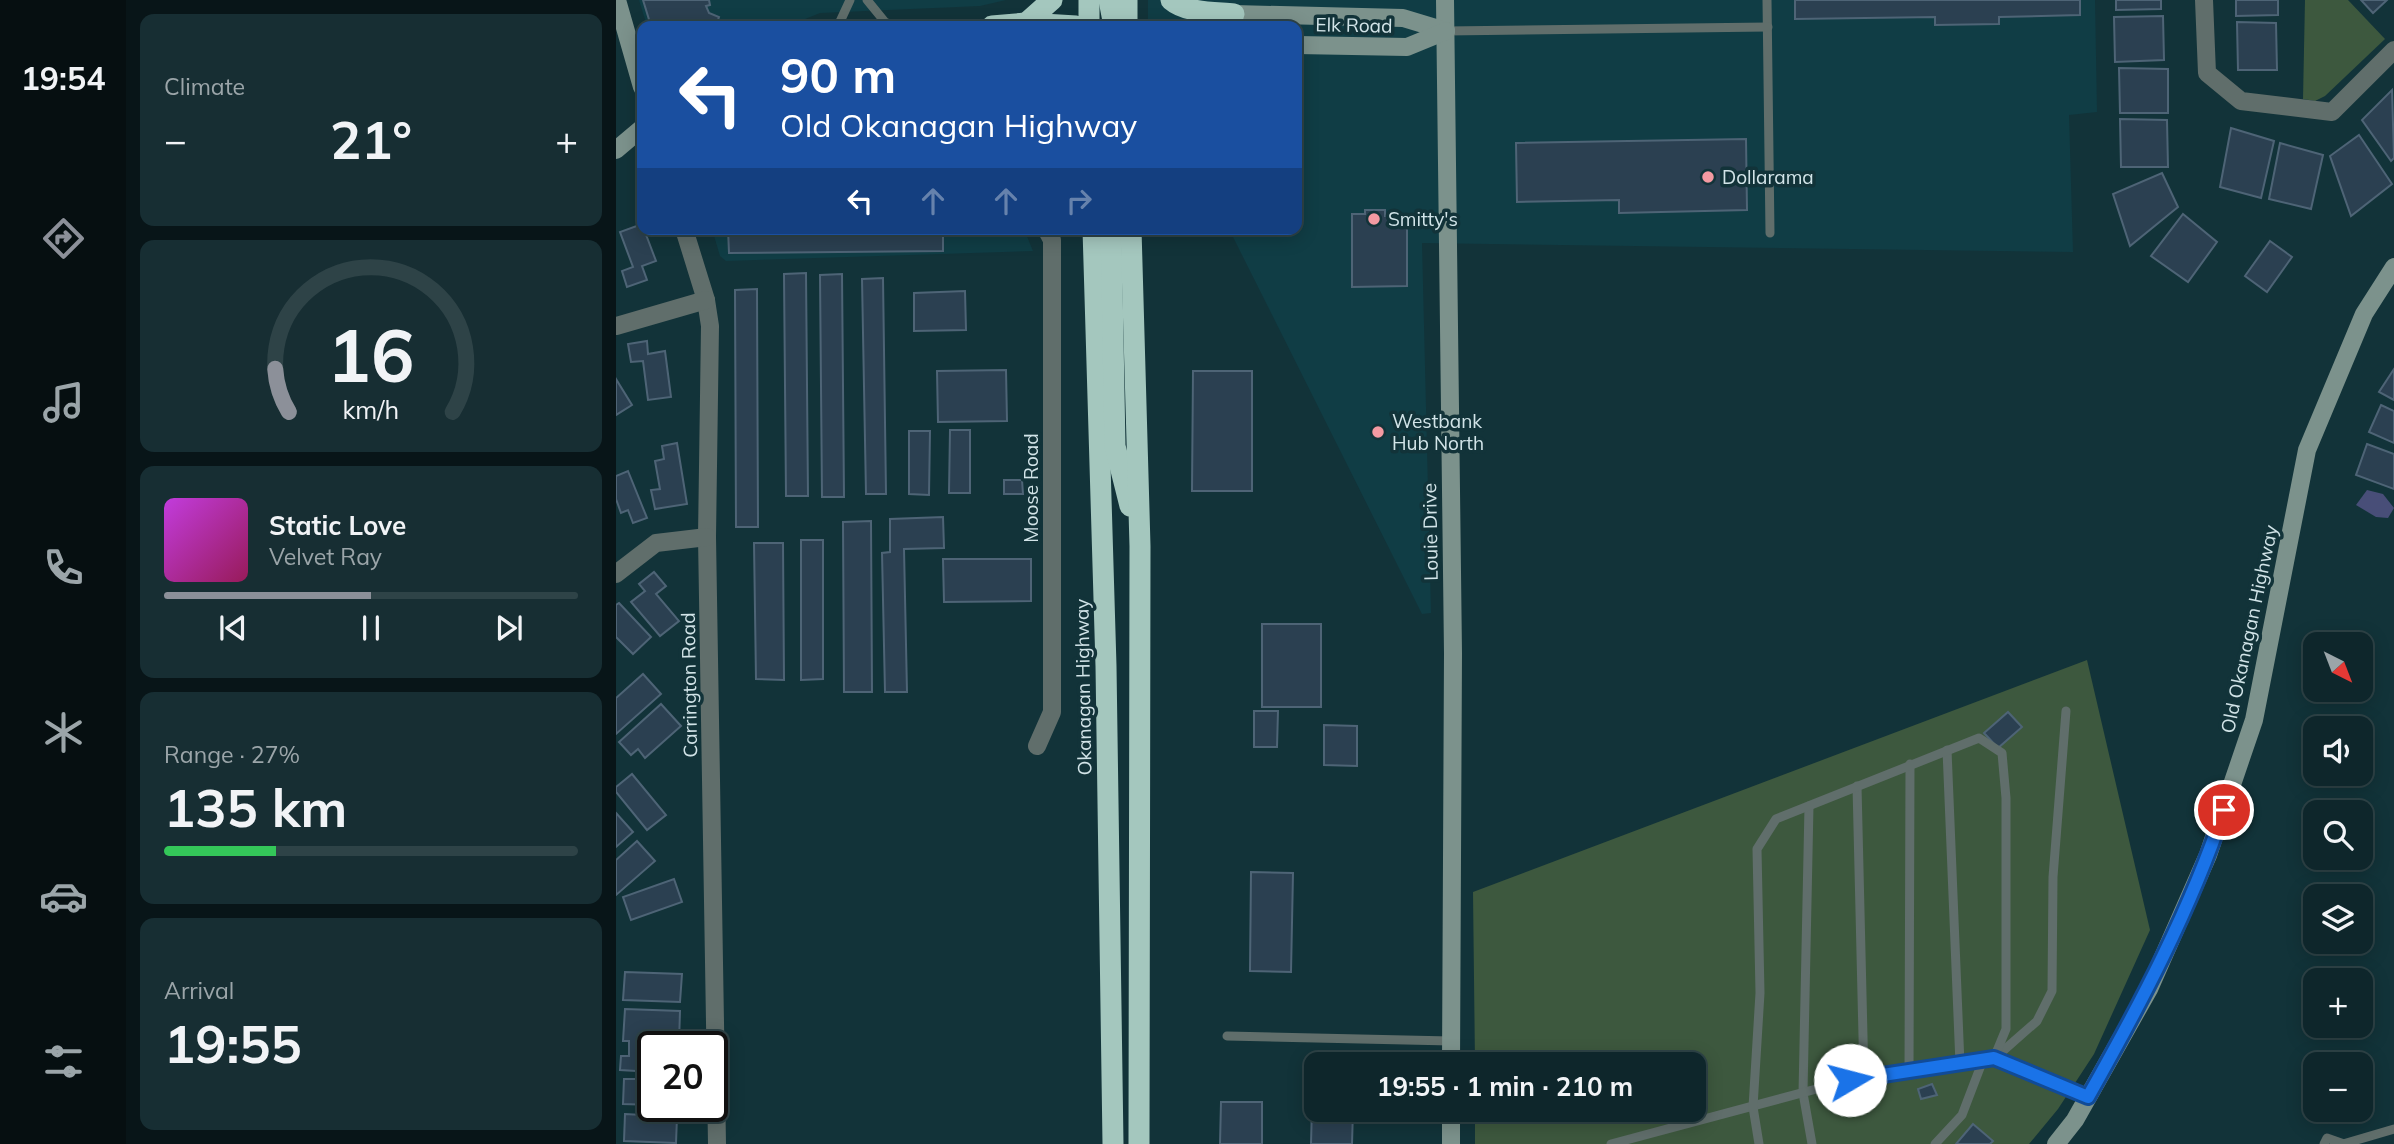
<!DOCTYPE html>
<html lang="en">
<head>
<meta charset="utf-8">
<style>
  body { margin:0; font-family:Mulish,sans-serif; background:#172e33; color:#f1f3f6; height:100vh; display:flex; flex-direction:column; font-size:26px; white-space:nowrap }
  * { box-sizing:border-box; margin:0 }
  p { font-size:23px; color:#9ba5a9 }
  .icon { flex:none; width:38px; height:38px; fill:none; stroke:currentColor; stroke-width:2; stroke-linecap:round; stroke-linejoin:round }
  .map { position:relative; flex:1; overflow:hidden }
  .details { display:flex; flex-direction:column; gap:14px; padding:14px; background:#081518; width:490px }
  .details>* { flex:none }
  .guide { position:absolute; left:21px; top:21px; width:665px; height:214px; border-radius:14px; box-shadow:0 4px 18px #0003,0 0 0 2px #2e4347; background:#1a4fa0; color:#fff; overflow:hidden }
  .needle { width:46px; rotate:138deg }
  .tools { position:absolute; left:1687px; top:632px; display:grid; gap:14px }
  .tools a { display:grid; place-items:center; width:70px; height:70px; border-radius:14px; background:#0e262b; box-shadow:0 4px 18px #0003,0 0 0 2px #2e4347; font-size:35px }
  .speed { position:absolute; left:21px; top:1031px; display:flex; gap:14px; font-size:35px; font-weight:700; text-align:center }
  .speed>* { display:grid; place-content:center; width:91px; height:91px; border-radius:50%; background:#0e262b; box-shadow:0 4px 18px #0003,0 0 0 2px #2e4347; line-height:1 }
  .speed .limit { border:4px solid #111; border-radius:10px; background:#fff; color:#111 }
  .pin { position:absolute; display:grid; place-items:center; width:60px; height:60px; color:#fff; margin:-30px; border:4px solid #fff; border-radius:50%; box-shadow:0 2px 7px #0007 }
  .me { position:absolute; width:77px; margin:-38px; rotate:82deg; stroke-linejoin:round; filter:drop-shadow(0 0 5px #0008) }
  .turn { display:flex; align-items:center; gap:24px; height:147px; padding:0 28px; font-size:32px }
  .turn .icon { width:91px; height:91px; stroke-width:2.5 }
  .turn b { display:block; font-size:49px; line-height:60px }
  .lanes { display:flex; align-items:center; height:66px; padding:0 28px; background:#0003; justify-content:center; gap:35px; direction:ltr }
  .lanes .off { opacity:.35 }
  .big { font-size:52px; font-weight:700; line-height:1.1 }
  .details .widget { flex:1; display:flex; flex-direction:column; justify-content:center; gap:10px; min-width:0; padding:0 24px; border-radius:14px; background:#172e33 }
  .details .dial { align-items:center; gap:0 }
  .dial svg { height:182px; overflow:visible; fill:none; stroke:#2e4347; stroke-width:7; stroke-linecap:round; text-anchor:middle }
  .dial text { fill:#f1f3f6; stroke:none }
  .song { display:flex; align-items:center; gap:21px }
  .cover { width:84px; height:84px; border-radius:10px; background:linear-gradient(135deg,hsl(290 70% 55%),hsl(330 70% 35%)) }
  .played { height:7px; border-radius:4px; background:linear-gradient(90deg,#8c9099 50%,#2e4347 50%) }
  .keys { display:flex; justify-content:space-around; direction:ltr }
  .heat { display:flex; justify-content:space-between; align-items:center; font-size:38px; direction:ltr }
  .charge { height:10px; border-radius:5px; background:linear-gradient(90deg,#34c759 27%,#2e4347 0) }
  .trip { position:absolute; left:688px; top:1052px; width:402px; height:70px; border-radius:14px; background:#0e262b; box-shadow:0 4px 18px #0003,0 0 0 2px #2e4347; font-weight:700; line-height:70px; text-align:center }
  main { display:flex; flex:1; min-height:0 }
  .menu { display:flex; flex-direction:column; width:126px; justify-content:space-around; align-items:center; background:#060f11; color:#9ba5a9 }
  .menu .icon { width:49px; height:49px }
  .menu .active { color:#8c9099 }
  .menu b { font-size:32px; color:#f1f3f6 }
  .map>svg:first-child { display:block }
  .built { fill:#103d45 }
  .green { fill:#3d583e }
  .water { fill:#484e78 }
  .building { fill:#2b4051; stroke:#4e6476; stroke-width:2 }
  .lines { fill:none; stroke-linecap:round; stroke-linejoin:round }
  .lane { stroke:#606e6b; stroke-width:9 }
  .street { stroke:#606e6b; stroke-width:18 }
  .secondary { stroke:#7c928c; stroke-width:18 }
  .highway { stroke:#a4c7be; stroke-width:21 }
  .route-casing { stroke:#114b97; stroke-width:18 }
  .route { stroke:#1a73e8; stroke-width:12 }
  .poi-dot { fill:#f49aa2; stroke:#123339; stroke-width:2.5 }
  .labels { text-anchor:middle; stroke-width:7; stroke-linejoin:round; paint-order:stroke }
  .street-label { font-size:19px; fill:#d2e4e8; stroke:#123339 }
  .poi-label { font-size:19px; fill:#d2e4e8; stroke:#123339; text-anchor:start }
</style>
</head>
<body>
<main>
<nav class="menu">
<b>19:54</b>
<svg class="icon active" aria-label="directions" viewBox="0 0 24 24"><path d="M12 3l9 9-9 9-9-9zM9 14v-3h6M13 9l2 2-2 2"/></svg>
<svg class="icon" aria-label="music" viewBox="0 0 24 24"><path d="M9 18V5l10-2v13"/><circle cx="6" cy="18" r="3"/><circle cx="16" cy="16" r="3"/></svg>
<svg class="icon" aria-label="phone" viewBox="0 0 24 24"><path d="M5 4h4l2 5-3 2q2 4 5 5l2-3 5 2v4C11 20 4 13 5 4z"/></svg>
<svg class="icon" aria-label="climate" viewBox="0 0 24 24"><path d="M12 3v18M4 7l16 10M4 17L20 7"/></svg>
<svg class="icon" aria-label="car" viewBox="0 0 24 24"><path d="M5 17H2v-5l4-1 3-4h7l3 4 3 1v5h-3M9 17h6M6 11h13"/><circle cx="7" cy="17" r="2"/><circle cx="17" cy="17" r="2"/></svg>
<svg class="icon" aria-label="filters" viewBox="0 0 24 24"><path d="M4 7h16M4 17h16"/><circle cx="9" cy="7" r="2"/><circle cx="15" cy="17" r="2"/></svg>
</nav>
<section class="details">
<div class="widget"><p>Climate</p>
<div class="heat"><a>−</a><b class="big">21°</b><a>+</a></div>
</div>
<div class="widget dial"><svg viewBox="0 0 100 80">
<path d="M14 69A42 42 0 1 1 86 69"/>
<path d="M14 69A42 42 0 0 1 8 50" stroke="#8c9099"/>
<text x="50" y="56" font-size="32" font-weight="700">16</text>
<text x="50" y="72" font-size="11">km/h</text>
</svg></div>
<div class="widget">
<div class="song"><i class="cover"></i><div><b>Static Love</b><p>Velvet Ray</p></div></div>
<div class="played"></div>
<div class="keys"><svg class="icon" aria-label="previous" viewBox="0 0 24 24"><path d="M18 5L8 12l10 7zM5 5v14"/></svg><svg class="icon" aria-label="pause" viewBox="0 0 24 24"><path d="M8 5v14M16 5v14"/></svg><svg class="icon" aria-label="next" viewBox="0 0 24 24"><path d="M6 5l10 7-10 7zM19 5v14"/></svg></div>
</div>
<div class="widget"><p>Range · 27%</p><b class="big">135 km</b><div class="charge"></div></div>
<div class="widget"><p>Arrival</p><b class="big">19:55</b></div>
</section>
<div class="map">
<svg width="1778" height="1144" viewBox="0 0 1778 1144">
  <rect width="100%" height="100%" fill="#123339"/>
  <g class="built">
    <polygon points="23,0 390,0 364,6 204,13 172,26 31,26"/>
    <polygon points="532,0 1479,0 1481,112 1453,115 1457,252 806,243 815,613 806,614 613,229 681,229 681,26 532,26"/>
    <polygon points="96,229 408,229 417,251 110,261 104,256"/>
  </g>
  <g class="green">
    <polygon points="1689,0 1732,0 1769,39 1709,96 1699,101 1687,99"/>
    <polygon points="1471,660 1534,930 1478,1054 1442,1109 1413,1144 859,1144 859,1110 1078,1110 1078,1064 859,1064 857,892"/>
  </g>
  <polygon class="water" points="1751,490 1767,494 1778,508 1772,518 1760,517 1740,505"/>
  <g class="building">
    <polygon points="27,0 93,0 94,5 90,6 93,13 103,17 100,26 35,26"/>
    <polygon points="1179,0 1464,0 1464,15 1383,17 1383,24 1319,25 1319,17 1179,19"/>
    <polygon points="1500,0 1545,0 1545,9 1500,10"/>
    <polygon points="1620,0 1662,0 1662,15 1620,16"/>
    <polygon points="1745,0 1771,0 1757,13"/>
    <polygon points="1547,16 1548,60 1499,62 1498,17"/>
    <polygon points="1621,22 1660,23 1661,70 1622,70"/>
    <polygon points="1503,68 1552,69 1552,113 1504,113"/>
    <polygon points="1776,90 1778,158 1775,161 1746,120"/>
    <polygon points="681,109 686,109 687,161 681,161"/>
    <polygon points="1504,119 1551,120 1552,167 1505,167"/>
    <polygon points="1615,128 1658,141 1645,198 1604,187"/>
    <polygon points="1743,135 1776,184 1735,216 1714,156"/>
    <polygon points="1130,139 1131,210 1003,213 1003,200 901,202 900,143"/>
    <polygon points="1664,143 1707,155 1695,209 1653,199"/>
    <polygon points="1546,173 1562,207 1514,246 1497,194"/>
    <polygon points="749,210 769,210 769,216 791,215 791,286 736,287 736,214 749,214"/>
    <polygon points="1567,214 1601,242 1572,282 1535,256"/>
    <polygon points="26,224 40,261 26,266 31,280 11,287 6,271 17,267 4,232"/>
    <polygon points="112,229 327,229 327,251 113,253"/>
    <polygon points="1654,241 1676,257 1651,292 1629,276"/>
    <polygon points="190,273 192,496 170,496 168,274"/>
    <polygon points="226,274 228,497 206,497 204,275"/>
    <polygon points="267,278 270,494 250,494 246,279"/>
    <polygon points="141,289 142,527 120,527 119,290"/>
    <polygon points="349,291 350,330 298,331 298,293"/>
    <polygon points="31,341 32,354 49,351 55,397 32,400 27,361 15,362 12,344"/>
    <polygon points="1778,369 1778,400 1763,392"/>
    <polygon points="390,370 391,421 322,422 321,371"/>
    <polygon points="577,371 636,371 636,491 576,491"/>
    <polygon points="0,379 16,405 0,415"/>
    <polygon points="1765,405 1778,411 1778,443 1753,432"/>
    <polygon points="334,430 354,430 354,493 333,493"/>
    <polygon points="293,431 314,431 313,495 293,494"/>
    <polygon points="61,443 71,504 39,509 35,490 44,489 39,461 48,459 46,446"/>
    <polygon points="1751,444 1778,454 1778,489 1740,475"/>
    <polygon points="12,471 31,518 17,523 12,510 5,513 0,499 0,476"/>
    <polygon points="388,480 406,480 407,494 388,494"/>
    <polygon points="327,517 328,548 288,549 291,692 269,692 266,553 274,552 274,519"/>
    <polygon points="255,521 256,692 228,692 227,522"/>
    <polygon points="185,540 207,540 207,679 185,680"/>
    <polygon points="138,543 167,543 168,680 140,679"/>
    <polygon points="327,559 415,559 415,601 328,602"/>
    <polygon points="38,572 50,586 40,594 63,621 44,636 15,602 29,591 23,584"/>
    <polygon points="3,603 35,637 17,654 0,637 0,605"/>
    <rect x="646" y="624" width="59" height="83"/>
    <polygon points="27,674 45,694 0,734 0,698"/>
    <polygon points="45,704 65,726 29,758 22,749 15,755 3,742"/>
    <polygon points="638,711 662,711 661,747 638,747"/>
    <polygon points="1392,712 1406,727 1382,748 1368,733"/>
    <polygon points="708,725 741,726 741,766 708,765"/>
    <polygon points="16,774 50,815 31,830 0,792 0,787"/>
    <polygon points="0,813 17,832 0,847"/>
    <polygon points="21,841 39,861 0,895 0,860"/>
    <polygon points="635,872 677,873 675,972 634,971"/>
    <polygon points="58,879 66,902 15,920 7,897"/>
    <polygon points="9,972 66,974 64,1002 7,1000"/>
    <polygon points="9,1009 64,1011 63,1043 68,1043 68,1046 37,1046 37,1072 4,1070 5,1056 13,1056 13,1041 7,1041"/>
    <polygon points="8,1079 37,1079 37,1105 7,1104"/>
    <polygon points="1316,1084 1321,1095 1305,1099 1302,1089"/>
    <polygon points="605,1102 646,1102 646,1144 604,1144"/>
    <polygon points="696,1106 700,1106 700,1110 737,1110 736,1144 695,1144"/>
    <polygon points="9,1114 61,1117 60,1143 8,1141"/>
    <polygon points="1357,1124 1377,1141 1374,1144 1340,1144"/>
  </g>
  <g class="lines">
    <g class="lane">
      <polyline points="251,0 269,22 278,26"/>
      <polyline points="1151,0 1154,233"/>
      <polyline points="222,26 234,0"/>
      <polyline points="830,31 1152,27"/>
      <polyline points="1331,750 1344,1064"/>
      <polyline points="1241,786 1248,1078"/>
      <polyline points="1193,806 1187,1093 1196,1144"/>
      <polyline points="611,1036 835,1041"/>
      <polyline points="1380,1057 1421,1021 1436,991 1437,877 1450,711"/>
      <polyline points="1293,1072 1294,764"/>
      <polyline points="995,1144 1234,1080 1378,1058 1472,1097"/>
      <polyline points="1143,1144 1137,1107 1144,993 1141,849 1160,819 1363,738 1386,753 1390,798 1390,1029 1378,1058"/>
      <polyline points="1319,1144 1346,1115 1367,1060"/>
      <polyline points="1708,1144 1711,1138 1728,1144"/>
      <polyline points="1727,1144 1778,1129"/>
    </g>
    <g class="street">
      <polyline points="1588,0 1591,73 1625,101 1716,112 1778,50"/>
      <polyline points="68,229 90,300 94,326 91,537 101,1144"/>
      <polyline points="0,326 90,300"/>
      <polyline points="0,574 40,543 91,537"/>
      <polyline points="421,746 436,712 436,240 430,229"/>
    </g>
    <g class="secondary">
      <polyline points="1,0 26,87"/>
      <polyline points="829,0 837,653 835,1064"/>
      <polyline points="618,14 787,18 830,31"/>
      <polyline points="681,45 791,47 830,31"/>
      <polyline points="0,150 26,128"/>
      <polyline points="835,1144 835,1110"/>
      <polyline points="1440,1144 1459,1120 1533,989 1592,855 1638,720 1691,450 1748,314 1778,267"/>
    </g>
    <g class="highway">
      <polyline points="473,0 473,26"/>
      <polyline points="493,0 498,26"/>
      <polyline points="511,0 511,26"/>
      <path d="M555,0C570,13 598,12 618,14"/>
      <polyline points="410,23 436,0"/>
      <polyline points="376,26 410,23 460,26"/>
      <polyline points="477,229 490,666 497,1144"/>
      <polyline points="495,229 499,446 514,506"/>
      <polyline points="515,229 524,546 523,1144"/>
    </g>
  </g>
  <g class="lines">
    <g class="route-casing">
      <path id="route" d="M1234,1080L1378,1058L1472,1097C1524,1005 1574,911 1608,810"/>
    </g>
    <use href="#route" class="route"/>
  </g>
  <g class="poi-dot">
    <circle cx="1092" cy="177" r="7"/>
    <circle cx="758" cy="219" r="7"/>
    <circle cx="762" cy="432" r="7"/>
  </g>
  <g class="labels">
    <g class="street-label">
      <text transform="translate(738 25) rotate(1)" y="7">Elk Road</text>
      <text transform="translate(415 488) rotate(-90)" y="7">Moose Road</text>
      <text transform="translate(814 532) rotate(-91)" y="7">Louie Drive</text>
      <text transform="translate(1633 629) rotate(-78)" y="7">Old Okanagan Highway</text>
      <text transform="translate(73 685) rotate(-91)" y="7">Carrington Road</text>
      <text transform="translate(467 687) rotate(-91)" y="7">Okanagan Highway</text>
    </g>
    <g class="poi-label">
      <text x="1106" y="184">Dollarama</text>
      <text x="772" y="226">Smitty's</text>
      <text x="776" y="428">Westbank<tspan x="776" dy="22">Hub North</tspan></text>
    </g>
  </g>
</svg>
<div class="tools">
<a><svg class="needle" viewBox="-14 -14 28 28"><path d="M0-13l5 13h-10z" fill="#e53935"/><path d="M0 13l5-13h-10z" fill="#9ba5a9"/></svg></a>
<a><svg class="icon" aria-label="sound" viewBox="0 0 24 24"><path d="M4 9h4l5-4v14l-5-4H4zM17 9q2 3 0 6"/></svg></a>
<a><svg class="icon" aria-label="search" viewBox="0 0 24 24"><circle cx="10" cy="10" r="6"/><path d="M15 15l6 6"/></svg></a>
<a><svg class="icon" aria-label="layers" viewBox="0 0 24 24"><path d="M12 4l9 5-9 5-9-5zM3 14l9 5 9-5"/></svg></a>
<a>+</a>
<a>−</a>
</div>
<div class="speed"><div class="limit">20</div></div>
<div class="pin" style="left:1608px;top:810px;background:#d93025"><svg class="icon" aria-label="arrive" viewBox="0 0 24 24"><path d="M6 21V4h12l-3 4 3 4H6"/></svg></div>
<svg class="me" style="left:1234px;top:1080px" viewBox="-20 -20 40 40"><circle r="19" fill="#fff"/><path d="M0-13L10 11 0 6-10 11z" fill="#1a73e8"/></svg>
<div class="trip">19:55 · 1 min · 210 m</div>
<div class="guide">
<div class="turn"><svg class="icon" aria-label="left" viewBox="0 0 24 24"><path d="M17 20v-9H6M10 6l-5 5 5 5"/></svg><div><b>90 m</b>Old Okanagan Highway</div></div>
<div class="lanes"><svg class="icon" aria-label="left" viewBox="0 0 24 24"><path d="M17 20v-9H6M10 6l-5 5 5 5"/></svg><svg class="icon off" aria-label="ahead" viewBox="0 0 24 24"><path d="M12 20V5M6 11l6-6 6 6"/></svg><svg class="icon off" aria-label="ahead" viewBox="0 0 24 24"><path d="M12 20V5M6 11l6-6 6 6"/></svg><svg class="icon off" aria-label="right" viewBox="0 0 24 24"><path d="M7 20v-9h11M14 6l5 5-5 5"/></svg></div>
</div>
</div>
</main>
</body>
</html>
